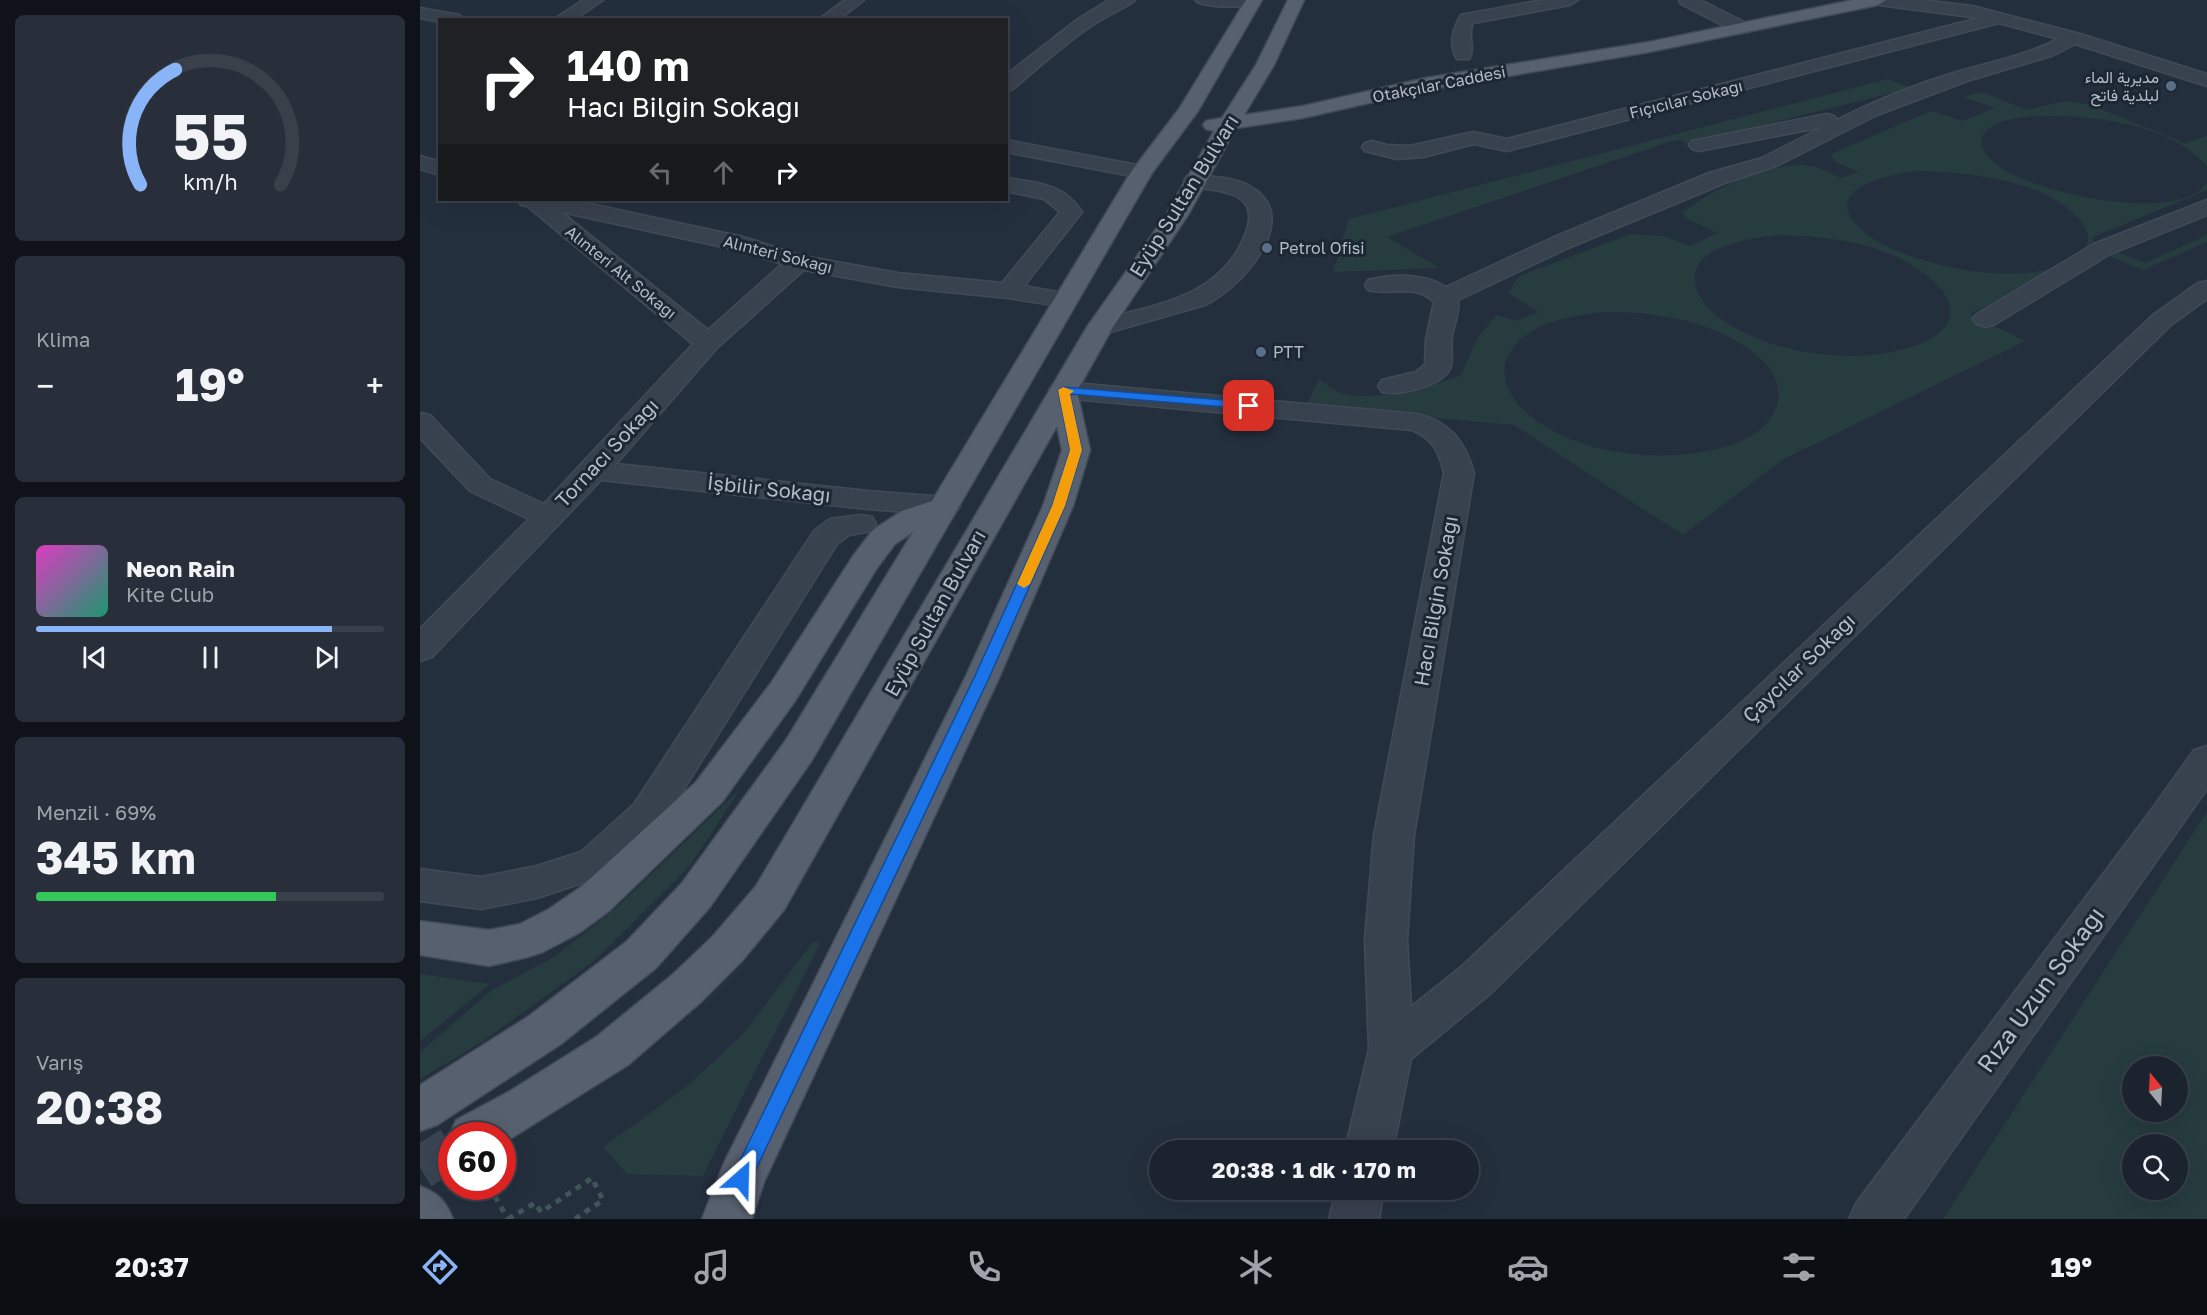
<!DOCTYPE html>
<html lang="tr">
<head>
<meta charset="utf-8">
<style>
  body { margin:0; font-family:"Golos Text",Vazirmatn,sans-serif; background:#282f3a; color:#f1f3f6; height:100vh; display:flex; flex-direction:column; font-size:22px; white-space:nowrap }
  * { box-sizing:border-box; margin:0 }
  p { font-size:20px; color:#a0a4aa }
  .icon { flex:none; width:33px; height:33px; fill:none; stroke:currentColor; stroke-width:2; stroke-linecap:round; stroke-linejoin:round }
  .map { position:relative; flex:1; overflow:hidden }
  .drawer { display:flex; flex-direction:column; gap:15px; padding:15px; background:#0f1319; width:420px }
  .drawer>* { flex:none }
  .banner { position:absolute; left:18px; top:18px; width:570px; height:183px; border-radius:0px; box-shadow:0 6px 24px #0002,0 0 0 2px #39404a; background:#202124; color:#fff; overflow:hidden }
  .needle { width:39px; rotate:342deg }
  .buttons { position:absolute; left:1702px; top:1056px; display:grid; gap:12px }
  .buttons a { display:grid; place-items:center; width:66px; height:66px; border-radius:50%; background:#1b232e; box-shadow:0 6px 24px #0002,0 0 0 2px #39404a; font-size:30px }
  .speed { position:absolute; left:18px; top:1122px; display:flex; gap:12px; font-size:30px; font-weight:700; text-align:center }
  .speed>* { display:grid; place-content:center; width:78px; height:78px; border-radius:50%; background:#1b232e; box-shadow:0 6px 24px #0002,0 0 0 2px #39404a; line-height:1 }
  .speed .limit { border:9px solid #d22; background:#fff; color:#111 }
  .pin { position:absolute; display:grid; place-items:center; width:51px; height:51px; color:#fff; margin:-26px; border-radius:12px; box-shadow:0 3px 9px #0006 }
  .me { position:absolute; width:66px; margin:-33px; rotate:25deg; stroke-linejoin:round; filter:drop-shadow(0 0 4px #0008) }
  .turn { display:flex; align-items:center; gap:21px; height:126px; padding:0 30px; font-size:27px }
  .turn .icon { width:78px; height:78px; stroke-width:2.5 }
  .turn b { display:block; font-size:42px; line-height:51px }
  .lanes { display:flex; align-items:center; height:57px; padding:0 30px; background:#0003; justify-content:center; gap:30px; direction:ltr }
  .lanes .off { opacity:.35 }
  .big { font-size:45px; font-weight:700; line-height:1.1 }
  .drawer .card { flex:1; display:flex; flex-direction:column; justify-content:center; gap:9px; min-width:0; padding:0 21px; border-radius:9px; background:#282f3a }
  .drawer .dial { align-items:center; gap:0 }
  .dial svg { height:156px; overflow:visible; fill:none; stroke:#39404a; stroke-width:7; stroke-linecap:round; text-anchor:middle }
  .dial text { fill:#f1f3f6; stroke:none }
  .song { display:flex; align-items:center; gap:18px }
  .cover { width:72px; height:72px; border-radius:9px; background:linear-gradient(135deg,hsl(310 70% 55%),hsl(160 70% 35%)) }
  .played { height:6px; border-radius:3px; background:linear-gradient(90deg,#8ab4f8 85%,#39404a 85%) }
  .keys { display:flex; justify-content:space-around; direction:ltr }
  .heat { display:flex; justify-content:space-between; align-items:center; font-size:33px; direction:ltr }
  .charge { height:9px; border-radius:4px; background:linear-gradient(90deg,#34c759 69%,#39404a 0) }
  .trip { position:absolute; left:729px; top:1140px; width:330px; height:60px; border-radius:30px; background:#1b232e; box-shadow:0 6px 24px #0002,0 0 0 2px #39404a; font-weight:700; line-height:60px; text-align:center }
  .tab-bar { display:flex; height:96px; justify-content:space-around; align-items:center; background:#0b0e12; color:#a0a4aa }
  .tab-bar .icon { width:42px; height:42px }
  .tab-bar .selected { color:#8ab4f8 }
  .tab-bar b { font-size:27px; color:#f1f3f6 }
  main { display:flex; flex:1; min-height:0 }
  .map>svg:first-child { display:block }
  .green { fill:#263c3f; fill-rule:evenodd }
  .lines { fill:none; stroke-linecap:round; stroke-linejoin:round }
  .major-tunnel { stroke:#3a4453; stroke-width:43; stroke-dasharray:43 22; stroke-linecap:butt }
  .minor-casing { stroke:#414a57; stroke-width:3 }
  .major-casing { stroke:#414a57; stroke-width:3 }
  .path { stroke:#3f5557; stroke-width:5; stroke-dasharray:6 6; stroke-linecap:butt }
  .minor { fill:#38414e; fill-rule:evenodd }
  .major { fill:#56606e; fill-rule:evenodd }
  .route { fill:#1a73e8; stroke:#114b97; stroke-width:1.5 }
  .slow { fill:#f59e0b }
  .service-dot { fill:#5c6f8a; stroke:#1d2633; stroke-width:2 }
  .labels { text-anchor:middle; stroke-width:6; stroke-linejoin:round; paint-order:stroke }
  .far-poi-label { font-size:16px; fill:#b4bcc9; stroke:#1d2633; text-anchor:start }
  .far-street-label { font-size:16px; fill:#b4bcc9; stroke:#1d2633 }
  .street-label { font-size:20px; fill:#b4bcc9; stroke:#1d2633 }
  .near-street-label { font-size:24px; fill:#b4bcc9; stroke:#1d2633 }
</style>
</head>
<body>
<main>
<section class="drawer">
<div class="card dial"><svg viewBox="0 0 100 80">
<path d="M14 69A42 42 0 1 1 86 69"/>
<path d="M14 69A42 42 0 0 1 32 10" stroke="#8ab4f8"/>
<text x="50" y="56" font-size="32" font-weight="700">55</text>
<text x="50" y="72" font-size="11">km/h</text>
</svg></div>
<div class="card"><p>Klima</p>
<div class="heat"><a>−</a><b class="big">19°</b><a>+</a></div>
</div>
<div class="card">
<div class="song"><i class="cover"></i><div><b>Neon Rain</b><p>Kite Club</p></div></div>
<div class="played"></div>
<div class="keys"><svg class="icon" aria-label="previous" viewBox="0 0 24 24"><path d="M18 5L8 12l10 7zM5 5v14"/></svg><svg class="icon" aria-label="pause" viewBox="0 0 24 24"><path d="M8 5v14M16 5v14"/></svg><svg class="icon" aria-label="next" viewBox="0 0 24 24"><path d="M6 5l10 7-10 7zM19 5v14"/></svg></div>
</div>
<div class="card"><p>Menzil · 69%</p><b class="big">345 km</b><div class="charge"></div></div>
<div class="card"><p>Varış</p><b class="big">20:38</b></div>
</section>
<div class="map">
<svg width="1787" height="1219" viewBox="0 0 1787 1219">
  <rect width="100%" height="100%" fill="#242f3e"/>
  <g class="green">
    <polygon points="1468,79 1492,88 1267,144 1260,140 1249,142 967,237 1020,268 913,272 929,219"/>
    <path d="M1562,92L1607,110L1644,101L1668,104L1765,143L1787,136V167C1761,134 1709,122 1668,118C1646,116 1569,110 1562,139C1560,150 1569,159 1577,165C1610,192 1761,226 1787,182V190L1673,237L1672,240L1678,243L1656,262L1550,314L1605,341L1362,460L1263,535L1094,425L886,406L899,379C905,383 912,390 918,392C951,404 1009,387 1041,375L1058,337L1077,315L1096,321L1119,312L1088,293L1099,276L1211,234L1244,236L1270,246L1297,233L1268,219L1262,213C1293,189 1355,157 1395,167C1404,169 1413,175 1421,178L1439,172L1416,162L1411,154L1511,111L1543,121L1575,108L1543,97ZM1498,171C1547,172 1637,180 1665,228C1671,237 1668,249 1659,256C1614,292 1484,267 1443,231C1395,189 1469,174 1498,171ZM1357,235C1413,236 1480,244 1520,288C1528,296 1533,311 1528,322C1521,337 1502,344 1487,348C1433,365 1346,353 1300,318C1288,309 1277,298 1275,282C1270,246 1332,238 1357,235ZM1185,312C1241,312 1299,321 1342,360C1354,371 1362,389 1357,405C1351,426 1331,438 1311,445C1249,466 1144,457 1098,404C1088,391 1080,374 1087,358C1104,322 1150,316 1185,312Z"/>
    <polygon points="1787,235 1787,242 1723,270 1687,255 1695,251 1725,263"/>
    <polygon points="321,788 270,866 174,961 62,1042 0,1079 0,1052 72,990 136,956 198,906"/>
    <path d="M1787,812V1219H1523ZM1758,1066V1112H1713V1066ZM1758,1144V1190H1713V1144Z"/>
    <polygon points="393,942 400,943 283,1176 207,1174 183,1147 266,1087 322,1035"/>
    <polygon points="0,974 70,984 0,1041"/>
  </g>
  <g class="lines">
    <polyline class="major-tunnel" points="0,1168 32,1148"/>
    <g class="minor-casing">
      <g id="minor">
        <polygon points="163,0 183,0 154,20 133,20"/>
        <polygon points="425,0 444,0 418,20 398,20"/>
        <path d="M689,0H715C712,4 679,20 671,26C643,45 618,68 593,89L586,91V75L658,19Z"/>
        <path d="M775,0H841V1C835,9 781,8 775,0Z"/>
        <path d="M1123,0H1158L1150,5L1053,23C1047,35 1056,48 1049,59H1037C1028,45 1033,28 1041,15Z"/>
        <polygon points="1259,0 1280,0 1328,24 1331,28 1328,32 1316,32 1261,4"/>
        <path d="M1451,0H1502L1552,6L1660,34L1787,74V86L1655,44L1634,55L1547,81L1457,115L1356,166L1305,183L1148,248L1038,300C1040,312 1034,324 1032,336C1030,346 1034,360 1030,369C1022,386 979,396 962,392L958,386L962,380L996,372L1005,364L1006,339L1014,302C995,283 972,296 948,290L945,285L948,280C973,274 1004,273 1026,287L1132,238L1289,173L1342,158L1403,127L1279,151L1272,149L1269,145L1272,141L1407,114L1414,116L1417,120C1455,101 1496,84 1537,72C1571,62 1606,55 1638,39L1579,23L1087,151L1054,144L1003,157L977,159L945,151L942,147L945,143L952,141L967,145L990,146L1053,132L1087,139L1559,18L1459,5Z"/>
        <polygon points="0,8 39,15 47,20 20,20 20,22 0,18"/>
        <polygon points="586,140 722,166 730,167 733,172 730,177 722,178 586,152"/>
        <polygon points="0,156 20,162 20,175 0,169"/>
        <path d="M775,175C793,177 817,177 833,188C883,220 820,289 785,305L680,335L671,332L667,327L671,322C730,306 803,299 826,232C842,188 795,192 767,186L764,181L767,176Z"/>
        <path d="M586,178C617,183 644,183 662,212L604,286L654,295L657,300L654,305L645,307L588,298L478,287L384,270L297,348L196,464L448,491L525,497L536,500L540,506L536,512L525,515L448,509L181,480L12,657L0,661V629L109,519L50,491L0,438V413L10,415L70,479L124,504L273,344L107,206L101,205L98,200L157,201L323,237L383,256L478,273L582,283L640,212L624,199L586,191ZM141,212L317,250L362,264L288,330Z"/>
        <polygon points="1787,200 1787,215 1690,254 1575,324 1566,327 1557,324 1553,319 1557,314 1674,244"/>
        <path d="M1787,281V299L1751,325L1071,993L991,1059L973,1150H925L949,1049L945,940L954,835L1024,473C1019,451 1013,439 992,430L643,398L633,396L629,390L633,384L643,382L997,414C1030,422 1045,441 1054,473L994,835L987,940L991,1007L1041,967L1733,315L1778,283Z"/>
        <polygon points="441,515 452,517 456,524 452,531 429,535 417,544 242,824 189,874 117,898 61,909 0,901 0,869 61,877 117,866 161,852 214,804 394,531 410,519"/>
        <polygon points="1787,746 1787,789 1484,1219 1429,1219 1437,1202 1729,813 1774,750"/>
        <polygon points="916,1190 964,1190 959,1219 909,1219"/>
      </g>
    </g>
    <g class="major-casing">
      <g id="major">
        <polygon points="826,0 842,0 778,111 732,173 392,760 290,907 236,968 141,1044 17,1125 0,1131 0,1085 109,1016 206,942 262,883 366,740 493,532 475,544 457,568 375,701 302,802 189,911 159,933 123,952 108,957 69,966 0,955 0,921 69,930 100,924 129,909 161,887 276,782 351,683 433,556 453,530 482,511 512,501 711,172 759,109"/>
        <polygon points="868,0 884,0 854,65 824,115 883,106 1006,78 1229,42 1433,0 1466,0 1458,5 1229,52 1006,90 883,118 816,128 768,215 693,327 657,391 670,450 653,506 579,678 344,1182 332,1219 282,1219 304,1163 545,678 623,506 642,450 637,426 364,910 322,961 282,1001 208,1065 82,1144 82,1136 32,1136 32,1141 29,1136 36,1120 90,1091 176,1037 252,975 292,937 336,886 667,327 746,215 794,131 786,129 783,125 786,121 802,118 836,65"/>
        <path d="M0,1186C19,1194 25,1200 33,1219H0Z"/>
      </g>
    </g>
    <g class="path">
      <polyline points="69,1186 88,1219"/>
      <polyline points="88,1219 115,1203 121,1212 172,1178 183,1200 155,1219"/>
    </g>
    <use href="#minor" class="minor"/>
    <use href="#major" class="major"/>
  </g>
  <polygon class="route" points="643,387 829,402 835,406 829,409 650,394 662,450 645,506 569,678 328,1186 321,1189 314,1186 311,1179 314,1173 554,678 632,506 650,450 638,390"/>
  <polygon class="slow" points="643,387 654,391 650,394 662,450 645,506 610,584 604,588 597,584 632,506 650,450 638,390"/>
  <g class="service-dot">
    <circle cx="1751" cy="86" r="6"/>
    <circle cx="847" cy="248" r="6"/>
    <circle cx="841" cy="352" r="6"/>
  </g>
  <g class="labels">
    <g class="far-poi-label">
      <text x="1739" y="83" text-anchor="end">مديرية الماء<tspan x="1739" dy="18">لبلدية فاتح</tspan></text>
      <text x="859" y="254">Petrol Ofisi</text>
      <text x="853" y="358">PTT</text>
    </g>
    <g class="far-street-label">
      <text transform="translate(1019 84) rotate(-11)" y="6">Otakçılar Caddesi</text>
      <text transform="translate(1266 99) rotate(-14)" y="6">Fıçıcılar Sokağı</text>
      <text transform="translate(358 254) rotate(14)" y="6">Alınteri Sokağı</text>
      <text transform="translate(201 272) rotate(39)" y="6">Alınteri Alt Sokağı</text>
    </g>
    <g class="street-label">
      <text transform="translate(764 196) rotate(-58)" y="7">Eyüp Sultan Bulvarı</text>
      <text transform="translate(187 453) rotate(-47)" y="7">Tornacı Sokağı</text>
      <text transform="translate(349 489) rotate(6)" y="7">İşbilir Sokağı</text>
      <text transform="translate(1016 601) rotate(-80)" y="7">Hacı Bilgin Sokağı</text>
      <text transform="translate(515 613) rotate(-61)" y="7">Eyüp Sultan Bulvarı</text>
      <text transform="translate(1379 668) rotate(-44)" y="7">Çaycılar Sokağı</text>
    </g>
    <g class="near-street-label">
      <text transform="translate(1621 990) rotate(-54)" y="8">Rıza Uzun Sokağı</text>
    </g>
  </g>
</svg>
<div class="buttons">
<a><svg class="needle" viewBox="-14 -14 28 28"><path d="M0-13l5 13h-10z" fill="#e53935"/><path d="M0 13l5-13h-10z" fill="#a0a4aa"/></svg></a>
<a><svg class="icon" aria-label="search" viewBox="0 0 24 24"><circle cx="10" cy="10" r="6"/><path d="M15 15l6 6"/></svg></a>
</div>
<div class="speed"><div class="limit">60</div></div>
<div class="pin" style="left:829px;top:406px;background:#d93025"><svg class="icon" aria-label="arrive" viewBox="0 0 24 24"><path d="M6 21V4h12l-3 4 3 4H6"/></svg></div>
<svg class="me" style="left:321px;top:1179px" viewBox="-20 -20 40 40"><path d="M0-17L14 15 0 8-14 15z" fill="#1a73e8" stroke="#fff" stroke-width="4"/></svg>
<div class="trip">20:38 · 1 dk · 170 m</div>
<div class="banner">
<div class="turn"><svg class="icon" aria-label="right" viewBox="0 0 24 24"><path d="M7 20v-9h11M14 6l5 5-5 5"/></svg><div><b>140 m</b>Hacı Bilgin Sokağı</div></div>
<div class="lanes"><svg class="icon off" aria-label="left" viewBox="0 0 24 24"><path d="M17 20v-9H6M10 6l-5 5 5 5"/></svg><svg class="icon off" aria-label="ahead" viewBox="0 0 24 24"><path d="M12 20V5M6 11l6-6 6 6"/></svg><svg class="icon" aria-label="right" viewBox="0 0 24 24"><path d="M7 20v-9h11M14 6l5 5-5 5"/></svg></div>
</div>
</div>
</main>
<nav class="tab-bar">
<b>20:37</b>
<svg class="icon selected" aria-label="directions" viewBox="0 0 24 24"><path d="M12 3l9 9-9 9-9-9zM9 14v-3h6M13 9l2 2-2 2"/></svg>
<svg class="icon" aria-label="music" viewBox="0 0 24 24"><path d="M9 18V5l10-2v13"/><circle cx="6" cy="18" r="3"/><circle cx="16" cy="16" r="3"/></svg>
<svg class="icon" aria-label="phone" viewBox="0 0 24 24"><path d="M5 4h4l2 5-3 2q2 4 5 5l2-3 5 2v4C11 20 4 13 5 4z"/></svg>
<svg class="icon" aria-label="climate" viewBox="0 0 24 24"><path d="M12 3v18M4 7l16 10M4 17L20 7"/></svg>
<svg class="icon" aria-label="car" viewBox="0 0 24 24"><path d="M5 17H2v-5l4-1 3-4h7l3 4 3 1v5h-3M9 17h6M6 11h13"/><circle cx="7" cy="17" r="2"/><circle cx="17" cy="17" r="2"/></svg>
<svg class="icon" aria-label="filters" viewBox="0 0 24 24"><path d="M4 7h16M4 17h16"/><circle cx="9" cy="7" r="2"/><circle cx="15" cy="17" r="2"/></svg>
<b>19°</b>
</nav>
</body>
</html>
